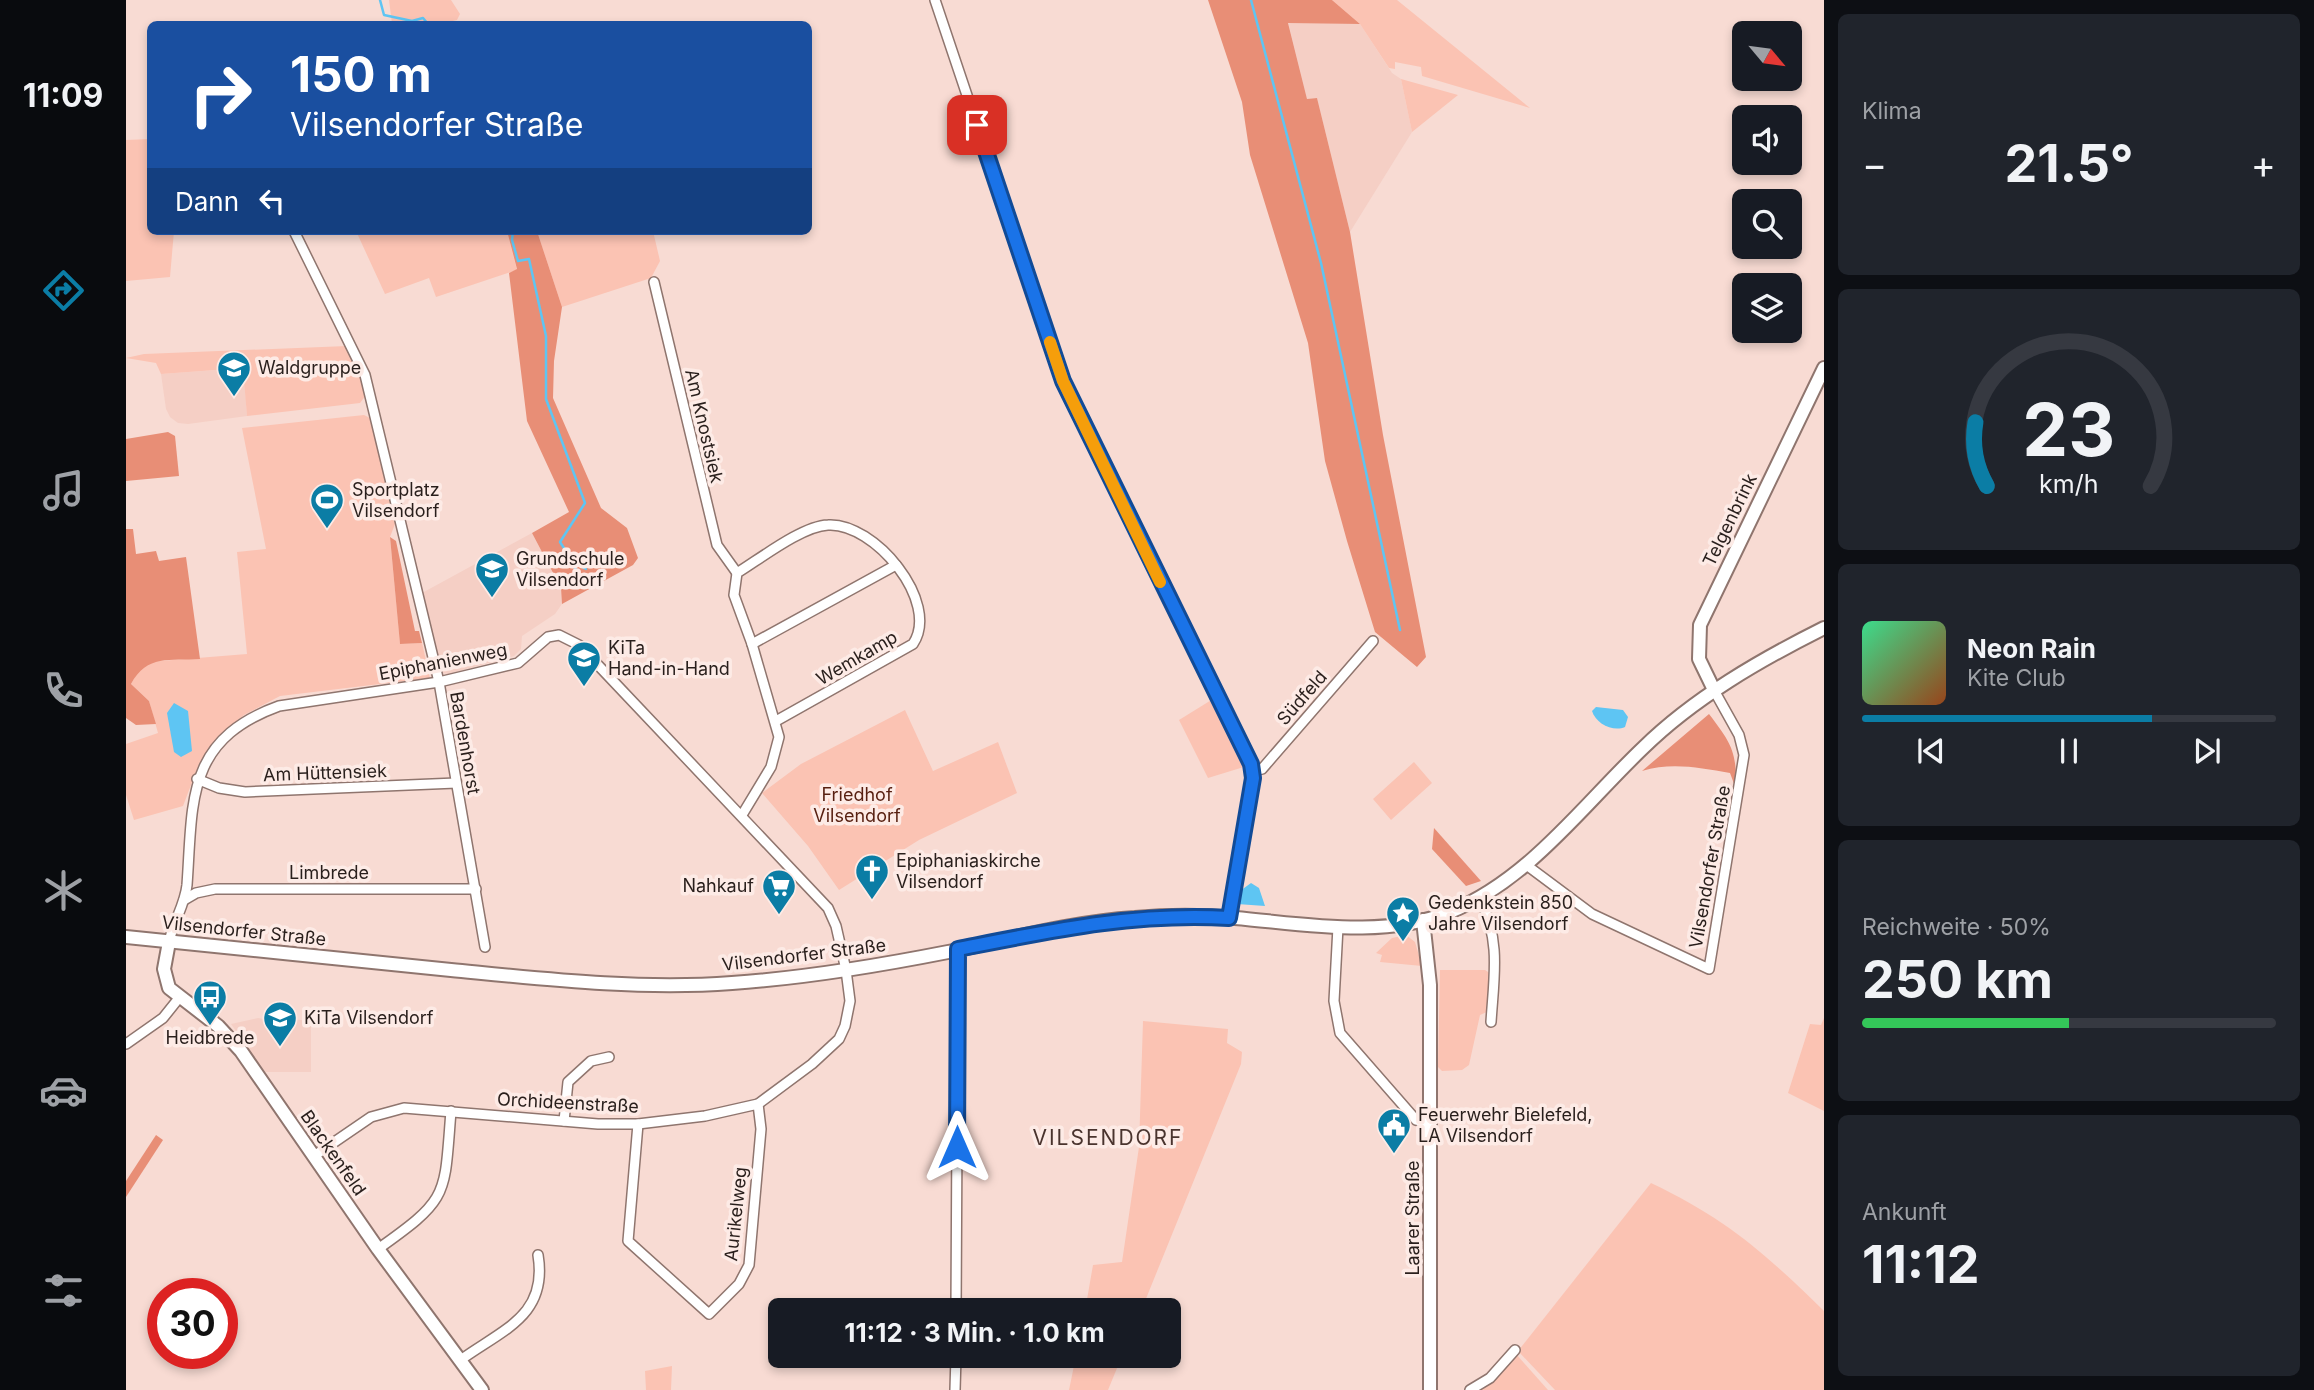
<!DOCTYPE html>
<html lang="de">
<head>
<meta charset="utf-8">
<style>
  body { margin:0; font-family:Inter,sans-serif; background:#20242c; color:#f1f3f6; height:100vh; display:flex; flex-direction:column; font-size:26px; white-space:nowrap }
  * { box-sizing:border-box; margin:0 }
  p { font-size:23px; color:#9ea1a6 }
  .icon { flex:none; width:38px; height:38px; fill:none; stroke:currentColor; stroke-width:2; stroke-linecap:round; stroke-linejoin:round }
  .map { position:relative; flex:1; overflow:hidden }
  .side { display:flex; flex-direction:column; gap:14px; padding:14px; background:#0d0f14; width:490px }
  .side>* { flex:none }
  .hud { position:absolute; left:21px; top:21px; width:665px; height:214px; border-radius:10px; box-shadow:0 4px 10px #0003; background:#1a4fa0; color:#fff; overflow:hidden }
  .needle { width:46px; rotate:119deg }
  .buttons { position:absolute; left:1606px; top:21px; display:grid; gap:14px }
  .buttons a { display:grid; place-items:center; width:70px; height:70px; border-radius:10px; background:#171b24; box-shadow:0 4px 10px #0003; font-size:35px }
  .speed { position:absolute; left:21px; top:1278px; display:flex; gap:14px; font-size:35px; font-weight:700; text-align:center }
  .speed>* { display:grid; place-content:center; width:91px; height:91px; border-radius:50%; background:#171b24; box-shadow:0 4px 10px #0003; line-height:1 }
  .speed .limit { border:10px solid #d22; background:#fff; color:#111 }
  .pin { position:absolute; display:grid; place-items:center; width:60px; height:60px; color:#fff; margin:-30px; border-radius:14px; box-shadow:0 4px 10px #0006 }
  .me { position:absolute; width:77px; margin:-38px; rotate:0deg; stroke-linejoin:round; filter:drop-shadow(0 0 5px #0008) }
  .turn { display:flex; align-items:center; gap:24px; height:147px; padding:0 28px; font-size:32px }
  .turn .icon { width:91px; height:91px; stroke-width:2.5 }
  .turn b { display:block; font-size:49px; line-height:60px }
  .then { display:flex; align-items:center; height:66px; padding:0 28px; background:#0003; gap:14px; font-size:26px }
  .big { font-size:52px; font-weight:700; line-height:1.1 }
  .side .card { flex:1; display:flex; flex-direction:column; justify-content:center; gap:10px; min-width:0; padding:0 24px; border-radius:10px; background:#20242c }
  .side .dial { align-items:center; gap:0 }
  .dial svg { height:182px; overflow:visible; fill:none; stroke:#363941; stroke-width:7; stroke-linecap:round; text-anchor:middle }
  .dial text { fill:#f1f3f6; stroke:none }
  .song { display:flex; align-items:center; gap:21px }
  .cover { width:84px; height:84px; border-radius:10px; background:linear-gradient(135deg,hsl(150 70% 55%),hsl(20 70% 35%)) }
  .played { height:7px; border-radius:4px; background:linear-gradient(90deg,#0b7da5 70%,#363941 70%) }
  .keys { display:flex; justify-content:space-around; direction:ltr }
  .heat { display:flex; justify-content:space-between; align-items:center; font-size:38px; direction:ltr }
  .charge { height:10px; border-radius:5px; background:linear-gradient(90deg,#34c759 50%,#363941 0) }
  .trip { position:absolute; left:642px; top:1298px; width:413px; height:70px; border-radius:10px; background:#171b24; box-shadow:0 4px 10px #0003; font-weight:700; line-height:70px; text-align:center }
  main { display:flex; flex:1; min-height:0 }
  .menu { display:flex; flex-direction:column; width:126px; justify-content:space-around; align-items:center; background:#090b0e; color:#9ea1a6 }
  .menu .icon { width:49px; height:49px }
  .menu .current { color:#0b7da5 }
  .menu b { font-size:32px; color:#f1f3f6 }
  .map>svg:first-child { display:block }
  .built { fill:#f5cfc5 }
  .green { fill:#fbc3b3 }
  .forest { fill:#e88e76 }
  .water { fill:#5ec5f3 }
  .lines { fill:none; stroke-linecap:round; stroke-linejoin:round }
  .stream { stroke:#5ec5f3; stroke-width:2.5 }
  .street-casing { stroke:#8f756e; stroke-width:12 }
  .secondary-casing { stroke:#8f756e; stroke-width:16 }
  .street { stroke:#fff; stroke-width:9 }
  .secondary { stroke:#fff; stroke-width:12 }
  .route-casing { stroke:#114b97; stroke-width:18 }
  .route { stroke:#1a73e8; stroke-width:12 }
  .slow { stroke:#f59e0b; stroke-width:12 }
  .labels { text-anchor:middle; stroke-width:7; stroke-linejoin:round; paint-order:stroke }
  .poi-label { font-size:18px; fill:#291f1c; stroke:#fdebe6; text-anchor:start }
  .street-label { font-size:18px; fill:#291f1c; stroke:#fdebe6 }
  .park-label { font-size:18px; fill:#571f10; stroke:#fdebe6 }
  .quarter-label { font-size:21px; letter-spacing:2px; fill:#4a342e; stroke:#fdebe6 }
</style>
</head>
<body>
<main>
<nav class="menu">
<b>11:09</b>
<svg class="icon current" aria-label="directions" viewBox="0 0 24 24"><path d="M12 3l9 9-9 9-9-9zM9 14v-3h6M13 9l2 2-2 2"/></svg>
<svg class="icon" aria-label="music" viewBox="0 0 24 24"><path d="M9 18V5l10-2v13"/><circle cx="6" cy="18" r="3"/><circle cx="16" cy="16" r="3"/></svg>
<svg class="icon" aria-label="phone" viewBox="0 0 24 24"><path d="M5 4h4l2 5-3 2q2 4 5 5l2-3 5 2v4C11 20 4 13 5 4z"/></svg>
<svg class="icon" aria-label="climate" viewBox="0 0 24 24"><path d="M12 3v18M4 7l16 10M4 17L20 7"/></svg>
<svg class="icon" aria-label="car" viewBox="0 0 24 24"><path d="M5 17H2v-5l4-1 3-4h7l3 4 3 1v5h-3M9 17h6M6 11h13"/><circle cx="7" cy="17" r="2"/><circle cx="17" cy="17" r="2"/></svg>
<svg class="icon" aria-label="filters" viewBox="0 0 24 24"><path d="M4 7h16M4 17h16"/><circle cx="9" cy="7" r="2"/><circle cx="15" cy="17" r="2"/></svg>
</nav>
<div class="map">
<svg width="1698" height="1390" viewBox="0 0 1698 1390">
  <rect width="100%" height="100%" fill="#f8dbd3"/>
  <g class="built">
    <polygon points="1162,22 1234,24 1266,73 1275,79 1286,132 1224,232 1191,98 1181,99"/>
    <polygon points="118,368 121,416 62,424 52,423 44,417 40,409 35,374"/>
    <polygon points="406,533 435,588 436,604 429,614 396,636 395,649 388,656 322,674 317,673 296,593"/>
    <polygon points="144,1017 185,1021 185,1072 139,1072 105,1024 132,1018 143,1020"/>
  </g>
  <g class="green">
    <polygon points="263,0 325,0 334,14 331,20 314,24 266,24"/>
    <polygon points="1206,0 1271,0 1404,108 1296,76 1295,67 1269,62 1269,69 1263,68 1234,24"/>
    <polygon points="1275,79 1332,95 1286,132"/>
    <polygon points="24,139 24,231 48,231 44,277 0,281 0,140"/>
    <polygon points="230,231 381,231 391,270 310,297 303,278 259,294"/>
    <polygon points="411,231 527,231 534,261 525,278 436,307"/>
    <polygon points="221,346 233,371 240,395 234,403 121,416 117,368 35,374 30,363 0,358 18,354"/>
    <polygon points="238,415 244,418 269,524 264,537 274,644 296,643 304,678 154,696 118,715 95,734 73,764 57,806 8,820 0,795 0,744 32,733 23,701 5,684 12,671 22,662 121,654 111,552 140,549 116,428"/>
    <polygon points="1087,699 1121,766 1082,778 1053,720"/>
    <polygon points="779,710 807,771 872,742 891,793 793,840 713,890 682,846 636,793 675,764"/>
    <polygon points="1288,762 1306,783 1265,820 1247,799"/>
    <polygon points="1280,935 1289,942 1296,966 1254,962 1256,955 1250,953 1266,938"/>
    <polygon points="1314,970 1359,970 1365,974 1363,1011 1354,1015 1343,1065 1336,1070 1316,1071 1312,1067"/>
    <polygon points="1698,1018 1698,1111 1662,1093 1684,1024 1695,1025"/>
    <polygon points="1017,1021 1102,1029 1101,1043 1116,1052 1115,1064 1015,1311 959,1311 967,1265 996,1262 1013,1147"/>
    <path d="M1525,1183C1599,1218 1640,1254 1698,1311V1390H1429L1392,1351Z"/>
    <polygon points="1390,1354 1422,1390 1350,1390"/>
    <polygon points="950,1356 996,1356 982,1390 943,1390"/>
    <polygon points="546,1366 545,1390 520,1390 519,1371"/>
  </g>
  <g class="forest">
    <polygon points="1082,0 1206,0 1234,24 1162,23 1181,99 1191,98 1224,232 1257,435 1300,657 1291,667 1249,632 1221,541 1199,461 1182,343 1124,155 1116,102"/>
    <polygon points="381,231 411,231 436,307 428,361 427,398 475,508 501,528 512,558 507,565 436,604 435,588 406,533 443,512 401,421 383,273 391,269"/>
    <polygon points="42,432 49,436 53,476 0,481 0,439"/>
    <path d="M0,529H7L10,554L30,551L33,561L60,557L74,659C44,661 21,654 5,684L23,701L30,724L10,725L0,718Z"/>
    <polygon points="264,537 270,541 289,631 293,631 296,643 274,644"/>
    <path d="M1583,714C1605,743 1611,751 1610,789L1604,773C1574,768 1546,762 1516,771Z"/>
    <polygon points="1308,828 1355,881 1340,886 1306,849"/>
    <polygon points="30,1135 37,1140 0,1197 0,1181"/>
  </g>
  <g class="water">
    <polygon points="48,703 62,711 66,751 55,757 48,752 41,713"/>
    <path d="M1470,707L1497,710L1502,717L1499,727C1487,732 1470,724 1466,711Z"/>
    <polygon points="1125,883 1133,888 1139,906 1111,904 1114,891"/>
  </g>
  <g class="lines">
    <g class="stream">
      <polyline points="254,0 258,15 286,21 297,18 302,24"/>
      <polyline points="1125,0 1195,263 1274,630"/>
      <polyline points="387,231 386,240 392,261 403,259 420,336 420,399 459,503 434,542 447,562 460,569"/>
      <polyline points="447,562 454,582"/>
    </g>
    <g class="street-casing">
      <g id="street">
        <polyline points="809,0 937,381 1125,764 1127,782 1103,917"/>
        <polyline points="168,231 239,375 313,682 359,947"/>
        <polyline points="528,282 591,545 611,573"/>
        <polyline points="626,644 770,565"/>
        <polyline points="1127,771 1136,769 1247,641"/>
        <polyline points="71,779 93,788 119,792 330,783"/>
        <path d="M616,815L645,767L653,737L626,644L608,595L611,573C634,559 676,526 702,525C748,522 815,602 787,644L650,721"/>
        <polyline points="1399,864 1466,914 1583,969 1618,755 1613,735 1589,692"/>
        <path d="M1354,898C1375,942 1368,975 1365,1022"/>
        <polyline points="58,900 70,893 89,889 350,889"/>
        <polyline points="1212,927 1208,1001 1214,1033 1290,1120 1305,1123"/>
        <path d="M43,942C47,922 59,905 61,885C67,802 59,740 153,706L313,682L392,663L422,637L433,635L453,645L702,908L710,926L720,970L724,1001L719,1026L713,1039L686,1064L632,1104L579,1116L512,1124H472L278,1108L245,1117L188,1156"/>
        <polyline points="0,1044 37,1018 53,998"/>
        <polyline points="438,1121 442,1082 465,1061 483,1057"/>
        <polyline points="512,1124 502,1241 583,1314 613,1284 623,1265 635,1129 632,1104"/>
        <path d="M252,1249C324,1198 318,1197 325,1111"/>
        <polyline points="830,1311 832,949"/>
        <path d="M336,1359C378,1329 422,1315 412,1255"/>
        <polyline points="829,1390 830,1356"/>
        <polyline points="1344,1390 1364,1378 1389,1350"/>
      </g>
    </g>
    <g class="secondary-casing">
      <g id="secondary">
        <polyline points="1589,692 1573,659 1574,625 1698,368"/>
        <polyline points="1297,920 1304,985 1304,1390"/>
        <path d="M0,937C108,948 217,959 325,970C418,979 513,990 606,983C678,978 751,966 822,952C884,939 946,922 1009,918C1042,915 1076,915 1109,918C1180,924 1256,939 1324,912C1403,880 1457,805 1517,748C1568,698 1634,660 1698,628"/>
        <polyline points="43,942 38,969 43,988 92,1026 115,1051 252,1249 356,1390"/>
      </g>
    </g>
    <use href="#street" class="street"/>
    <use href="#secondary" class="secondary"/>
  </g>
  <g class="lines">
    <g class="route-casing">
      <path id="route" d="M831,1147L832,949C923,931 1010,912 1103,918L1127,778L1125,764L937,381L851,125"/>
    </g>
    <use href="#route" class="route"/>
    <polyline class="slow" points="924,342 937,381 1034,582"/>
  </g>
  <defs>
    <g id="school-pin" transform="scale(1.75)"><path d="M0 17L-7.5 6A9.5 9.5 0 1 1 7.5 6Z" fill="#0b7da5" stroke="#fdebe6"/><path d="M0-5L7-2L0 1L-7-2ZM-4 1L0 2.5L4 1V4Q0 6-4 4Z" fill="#fff"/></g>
    <g id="stadium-pin" transform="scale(1.75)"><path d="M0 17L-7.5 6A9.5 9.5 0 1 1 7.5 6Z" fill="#0b7da5" stroke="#fdebe6"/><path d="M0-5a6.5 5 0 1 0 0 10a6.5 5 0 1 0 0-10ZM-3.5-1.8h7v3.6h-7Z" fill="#fff"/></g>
    <g id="church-pin" transform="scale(1.75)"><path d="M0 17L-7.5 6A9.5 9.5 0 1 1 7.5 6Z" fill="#0b7da5" stroke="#fdebe6"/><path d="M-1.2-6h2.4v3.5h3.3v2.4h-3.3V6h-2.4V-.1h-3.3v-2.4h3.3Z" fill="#fff"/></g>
    <g id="supermarket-pin" transform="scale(1.75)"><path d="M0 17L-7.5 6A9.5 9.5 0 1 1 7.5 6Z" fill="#0b7da5" stroke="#fdebe6"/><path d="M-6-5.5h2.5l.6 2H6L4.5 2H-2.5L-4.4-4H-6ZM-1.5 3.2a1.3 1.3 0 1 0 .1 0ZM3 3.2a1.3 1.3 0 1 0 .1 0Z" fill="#fff"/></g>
    <g id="sight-pin" transform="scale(1.75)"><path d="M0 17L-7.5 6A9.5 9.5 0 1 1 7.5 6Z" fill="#0b7da5" stroke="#fdebe6"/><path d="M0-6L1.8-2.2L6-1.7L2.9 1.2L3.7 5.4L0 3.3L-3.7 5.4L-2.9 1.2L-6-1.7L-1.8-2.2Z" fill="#fff"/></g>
    <g id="bus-pin" transform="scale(1.75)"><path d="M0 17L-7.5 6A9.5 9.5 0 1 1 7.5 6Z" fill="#0b7da5" stroke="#fdebe6"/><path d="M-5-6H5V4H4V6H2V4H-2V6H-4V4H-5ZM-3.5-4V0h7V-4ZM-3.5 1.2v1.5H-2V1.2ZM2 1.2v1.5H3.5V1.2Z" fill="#fff"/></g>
    <g id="civic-pin" transform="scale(1.75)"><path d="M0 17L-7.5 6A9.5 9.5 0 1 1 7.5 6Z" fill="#0b7da5" stroke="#fdebe6"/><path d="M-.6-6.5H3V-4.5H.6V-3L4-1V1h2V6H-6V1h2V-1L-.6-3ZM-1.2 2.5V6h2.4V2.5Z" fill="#fff"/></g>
  </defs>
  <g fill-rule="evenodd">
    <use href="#school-pin" x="108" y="368"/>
    <use href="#stadium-pin" x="201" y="500"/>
    <use href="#school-pin" x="366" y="569"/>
    <use href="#school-pin" x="458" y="658"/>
    <use href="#church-pin" x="746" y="871"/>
    <use href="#supermarket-pin" x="653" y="886"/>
    <use href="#sight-pin" x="1277" y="913"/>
    <use href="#bus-pin" x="84" y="997"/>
    <use href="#school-pin" x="154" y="1018"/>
    <use href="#civic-pin" x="1268" y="1125"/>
  </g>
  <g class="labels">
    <g class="poi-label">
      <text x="132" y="374">Waldgruppe</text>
      <text x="226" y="496">Sportplatz<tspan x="226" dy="21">Vilsendorf</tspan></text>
      <text x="390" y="565">Grundschule<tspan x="390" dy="21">Vilsendorf</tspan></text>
      <text x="482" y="654">KiTa<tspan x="482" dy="21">Hand-in-Hand</tspan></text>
      <text x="770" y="867">Epiphaniaskirche<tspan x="770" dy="21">Vilsendorf</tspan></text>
      <text x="628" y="892" text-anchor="end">Nahkauf</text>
      <text x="1302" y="909">Gedenkstein 850<tspan x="1302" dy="21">Jahre Vilsendorf</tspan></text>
      <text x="178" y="1024">KiTa Vilsendorf</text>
      <text x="84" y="1044" text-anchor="middle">Heidbrede</text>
      <text x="1292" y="1121">Feuerwehr Bielefeld,<tspan x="1292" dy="21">LA Vilsendorf</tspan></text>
    </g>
    <g class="street-label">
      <text transform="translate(578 426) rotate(77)" y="6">Am Knostsiek</text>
      <text transform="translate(1604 520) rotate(-64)" y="6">Telgenbrink</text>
      <text transform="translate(731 658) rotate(-30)" y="6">Wemkamp</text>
      <text transform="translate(317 662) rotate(-11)" y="6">Epiphanienweg</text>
      <text transform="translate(1176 698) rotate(-49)" y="6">Südfeld</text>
      <text transform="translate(339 743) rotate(80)" y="6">Bardenhorst</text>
      <text transform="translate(199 773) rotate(-2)" y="6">Am Hüttensiek</text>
      <text transform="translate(1584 867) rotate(-80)" y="6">Vilsendorfer Straße</text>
      <text x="203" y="879">Limbrede</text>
      <text transform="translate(118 931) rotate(6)" y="6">Vilsendorfer Straße</text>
      <text transform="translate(678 955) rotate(-7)" y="6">Vilsendorfer Straße</text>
      <text transform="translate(442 1103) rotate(3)" y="6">Orchideenstraße</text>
      <text transform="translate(207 1153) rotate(55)" y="6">Blackenfeld</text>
      <text transform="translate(610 1214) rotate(-84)" y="6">Aurikelweg</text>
      <text transform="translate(1287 1218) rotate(-90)" y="6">Laarer Straße</text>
    </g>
    <g class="park-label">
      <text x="731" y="801">Friedhof<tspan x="731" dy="21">Vilsendorf</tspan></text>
    </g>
    <g class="quarter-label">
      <text x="982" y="1145">VILSENDORF</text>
    </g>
  </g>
</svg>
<div class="buttons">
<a><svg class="needle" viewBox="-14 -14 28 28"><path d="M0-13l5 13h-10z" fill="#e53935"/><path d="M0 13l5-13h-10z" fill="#9ea1a6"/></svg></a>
<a><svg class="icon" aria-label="sound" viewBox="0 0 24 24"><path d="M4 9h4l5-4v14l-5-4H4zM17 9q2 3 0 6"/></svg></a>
<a><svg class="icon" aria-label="search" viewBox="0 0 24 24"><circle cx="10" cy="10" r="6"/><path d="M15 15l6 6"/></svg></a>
<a><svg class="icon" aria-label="layers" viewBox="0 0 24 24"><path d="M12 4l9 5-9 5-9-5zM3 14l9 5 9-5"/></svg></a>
</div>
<div class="speed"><div class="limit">30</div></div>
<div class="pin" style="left:851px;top:125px;background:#d93025"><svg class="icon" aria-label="arrive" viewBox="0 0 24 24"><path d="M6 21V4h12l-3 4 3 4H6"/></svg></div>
<svg class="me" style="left:831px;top:1147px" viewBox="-20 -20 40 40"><path d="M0-17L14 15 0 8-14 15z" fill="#1a73e8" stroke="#fff" stroke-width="4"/></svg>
<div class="trip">11:12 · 3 Min. · 1.0 km</div>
<div class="hud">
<div class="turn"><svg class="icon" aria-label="right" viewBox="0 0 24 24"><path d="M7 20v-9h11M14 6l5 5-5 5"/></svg><div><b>150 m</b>Vilsendorfer Straße</div></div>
<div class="then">Dann<svg class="icon" aria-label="left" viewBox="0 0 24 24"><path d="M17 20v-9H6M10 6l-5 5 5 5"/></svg></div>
</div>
</div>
<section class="side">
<div class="card"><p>Klima</p>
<div class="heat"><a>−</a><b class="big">21.5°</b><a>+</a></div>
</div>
<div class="card dial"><svg viewBox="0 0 100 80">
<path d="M14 69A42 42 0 1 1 86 69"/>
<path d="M14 69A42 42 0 0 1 9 41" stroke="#0b7da5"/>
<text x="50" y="56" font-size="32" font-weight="700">23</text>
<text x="50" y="72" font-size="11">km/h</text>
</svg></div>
<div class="card">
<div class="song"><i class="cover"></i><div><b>Neon Rain</b><p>Kite Club</p></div></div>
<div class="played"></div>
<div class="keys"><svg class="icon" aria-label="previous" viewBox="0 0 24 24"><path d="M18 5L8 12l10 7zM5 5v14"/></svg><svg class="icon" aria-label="pause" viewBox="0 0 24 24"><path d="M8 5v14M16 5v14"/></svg><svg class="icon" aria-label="next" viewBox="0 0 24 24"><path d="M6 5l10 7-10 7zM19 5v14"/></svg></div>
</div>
<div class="card"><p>Reichweite · 50%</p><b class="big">250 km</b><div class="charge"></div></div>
<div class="card"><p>Ankunft</p><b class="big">11:12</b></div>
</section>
</main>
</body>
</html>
